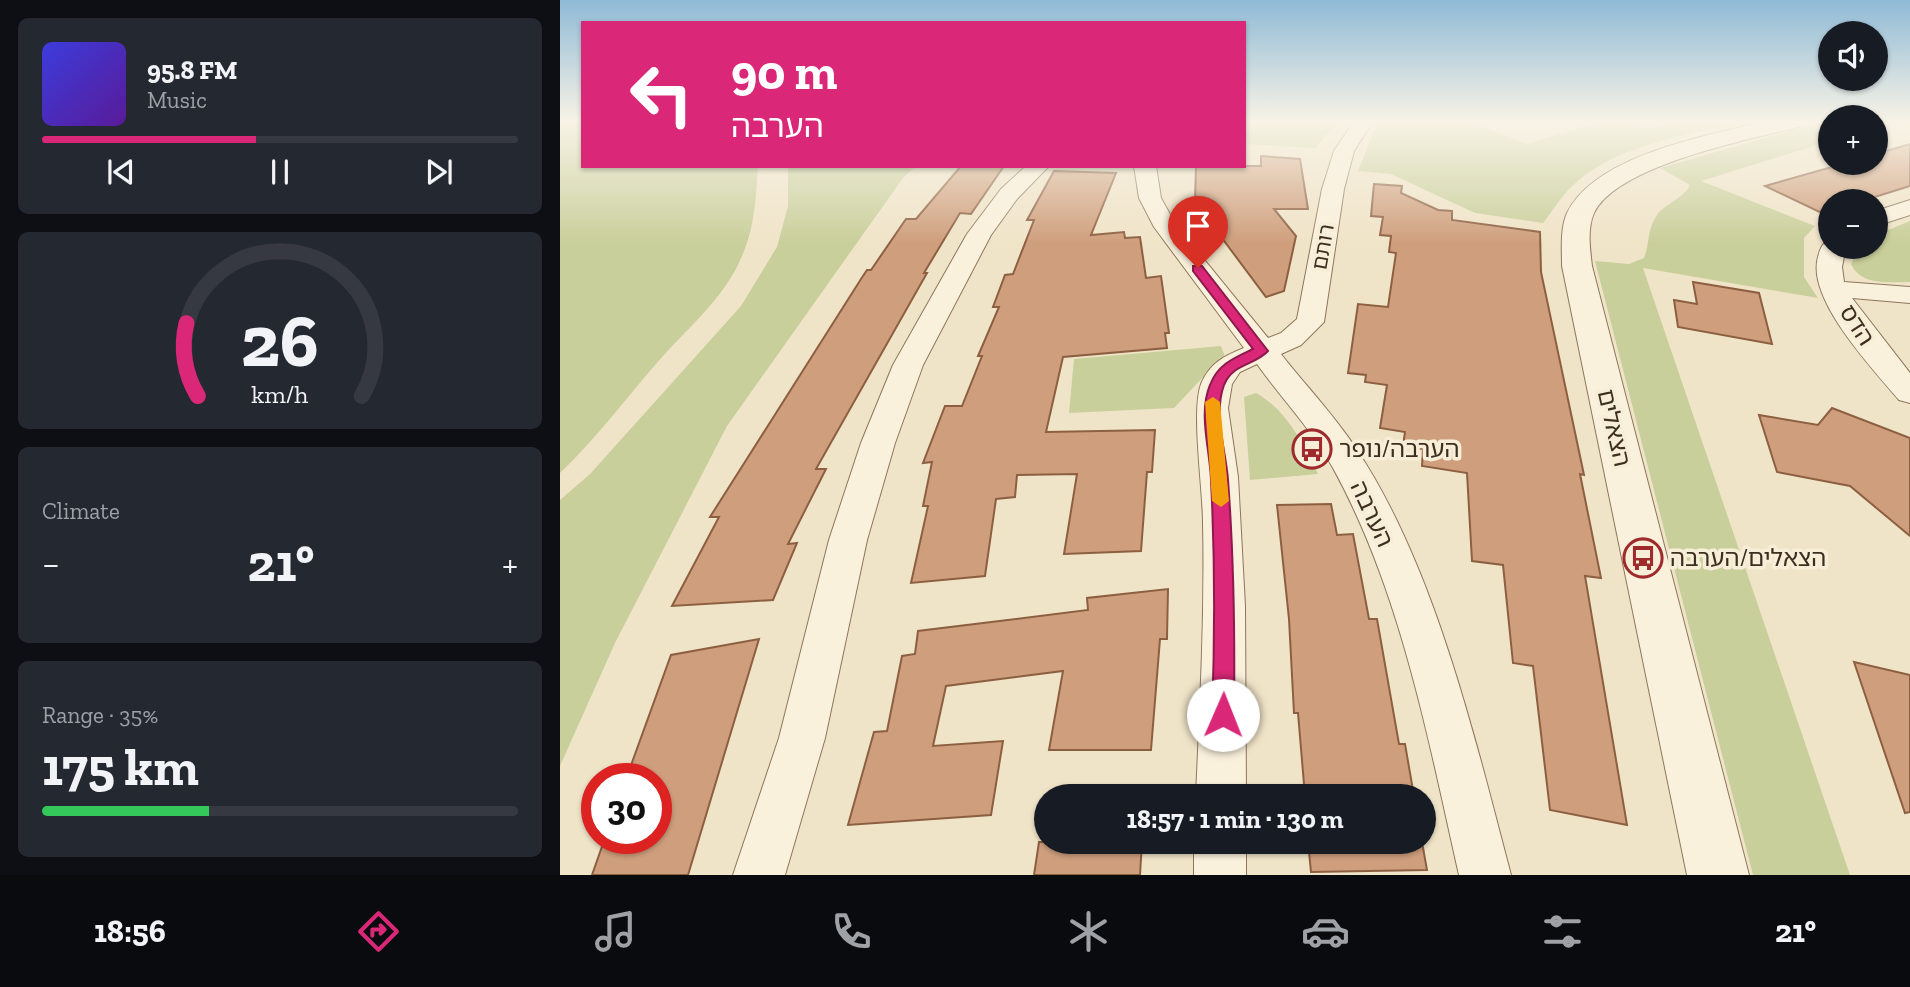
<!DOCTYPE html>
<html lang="en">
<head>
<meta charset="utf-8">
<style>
  body { margin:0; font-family:"Zilla Slab","Noto Sans Hebrew",serif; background:#242831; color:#f1f3f6; height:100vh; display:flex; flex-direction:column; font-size:26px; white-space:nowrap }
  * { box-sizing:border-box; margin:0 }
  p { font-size:23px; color:#9ea1a6 }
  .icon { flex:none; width:38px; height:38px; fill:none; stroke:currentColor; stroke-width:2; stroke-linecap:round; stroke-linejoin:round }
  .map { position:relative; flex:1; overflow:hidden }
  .sheet { display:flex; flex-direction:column; gap:18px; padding:18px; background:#0d0f14; width:560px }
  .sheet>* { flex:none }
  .hud { position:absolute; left:21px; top:21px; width:665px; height:147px; border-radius:0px; box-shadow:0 2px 5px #0004; background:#db2777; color:#fff; overflow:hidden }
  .controls { position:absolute; left:1258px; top:21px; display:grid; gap:14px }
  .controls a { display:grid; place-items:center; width:70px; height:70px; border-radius:50%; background:#171b24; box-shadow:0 2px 5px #0004; font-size:35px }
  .speed { position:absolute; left:21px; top:763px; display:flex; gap:14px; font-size:35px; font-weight:700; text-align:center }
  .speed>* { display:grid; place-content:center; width:91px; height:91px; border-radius:50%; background:#171b24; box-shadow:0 2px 5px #0004; line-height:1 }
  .speed .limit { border:10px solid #d22; background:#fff; color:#111 }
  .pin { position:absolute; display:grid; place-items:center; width:60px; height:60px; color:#fff; margin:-72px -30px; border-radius:50% 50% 50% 0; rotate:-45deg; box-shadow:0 0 7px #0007 }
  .pin .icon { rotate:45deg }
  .me { position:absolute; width:77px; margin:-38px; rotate:1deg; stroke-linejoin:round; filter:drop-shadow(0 0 5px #0008) }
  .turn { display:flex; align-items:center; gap:24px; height:147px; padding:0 35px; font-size:32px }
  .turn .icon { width:91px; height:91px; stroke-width:2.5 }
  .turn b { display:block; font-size:49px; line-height:60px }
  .big { font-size:52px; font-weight:800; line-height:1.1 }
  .sheet .card { flex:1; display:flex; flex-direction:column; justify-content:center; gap:10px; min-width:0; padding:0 24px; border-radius:10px; background:#242831 }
  .sheet .dial { align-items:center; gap:0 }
  .dial svg { height:182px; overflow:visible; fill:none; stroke:#363941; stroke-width:7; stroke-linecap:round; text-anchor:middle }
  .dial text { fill:#f1f3f6; stroke:none }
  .song { display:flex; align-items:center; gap:21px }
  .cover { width:84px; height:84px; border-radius:10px; background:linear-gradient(135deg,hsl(240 70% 55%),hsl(270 70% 35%)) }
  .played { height:7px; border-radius:4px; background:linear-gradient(90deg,#db2777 45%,#363941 45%) }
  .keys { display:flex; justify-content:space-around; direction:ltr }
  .heat { display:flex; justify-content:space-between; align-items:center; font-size:38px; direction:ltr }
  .charge { height:10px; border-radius:5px; background:linear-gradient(90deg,#34c759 35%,#363941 0) }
  .trip { position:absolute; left:474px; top:784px; width:402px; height:70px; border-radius:35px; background:#171b24; box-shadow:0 2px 5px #0004; font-weight:800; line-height:70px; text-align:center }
  .menu { display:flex; height:112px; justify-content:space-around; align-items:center; background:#090b0e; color:#9ea1a6 }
  .menu .icon { width:49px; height:49px }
  .menu .current { color:#db2777 }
  .menu b { font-size:32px; color:#f1f3f6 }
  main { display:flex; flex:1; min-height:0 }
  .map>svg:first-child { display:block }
  .green { fill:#c9cf9b }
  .building { fill:#cf9f7d; stroke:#8d5f41; stroke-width:2 }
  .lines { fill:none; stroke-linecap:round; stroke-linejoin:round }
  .minor-casing { stroke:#8d765c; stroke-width:2 }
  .tertiary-casing { stroke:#8d765c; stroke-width:2 }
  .minor { fill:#faf1dc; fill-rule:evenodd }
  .tertiary { fill:#faf1dc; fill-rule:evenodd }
  .route { fill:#db2777; stroke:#8e194d; stroke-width:2 }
  .slow { fill:#f59e0b }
  .labels { text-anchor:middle; stroke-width:7; stroke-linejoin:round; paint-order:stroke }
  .far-street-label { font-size:21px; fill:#3d2e20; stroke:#f7eed8 }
  .street-label { font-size:24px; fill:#3d2e20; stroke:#f7eed8 }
  .poi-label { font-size:24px; fill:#3d2e20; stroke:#f7eed8; text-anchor:start }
</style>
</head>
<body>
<main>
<section class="sheet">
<div class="card">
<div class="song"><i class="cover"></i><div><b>95.8 FM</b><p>Music</p></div></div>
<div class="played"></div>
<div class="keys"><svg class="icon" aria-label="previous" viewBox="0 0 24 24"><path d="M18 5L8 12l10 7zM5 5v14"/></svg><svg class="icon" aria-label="pause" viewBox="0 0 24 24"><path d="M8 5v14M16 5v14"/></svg><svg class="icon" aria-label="next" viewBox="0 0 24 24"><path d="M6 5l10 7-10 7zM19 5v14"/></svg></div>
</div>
<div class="card dial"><svg viewBox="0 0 100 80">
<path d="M14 69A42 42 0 1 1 86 69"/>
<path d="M14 69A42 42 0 0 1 9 37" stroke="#db2777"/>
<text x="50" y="56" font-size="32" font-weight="700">26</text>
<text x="50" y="72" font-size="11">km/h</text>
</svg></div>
<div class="card"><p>Climate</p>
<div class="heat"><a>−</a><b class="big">21°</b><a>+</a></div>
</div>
<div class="card"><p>Range · 35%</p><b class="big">175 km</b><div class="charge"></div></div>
</section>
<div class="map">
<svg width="1350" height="875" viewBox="0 0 1350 875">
  <rect width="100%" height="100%" fill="#f0e4c8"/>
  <g class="green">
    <path d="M0,121H23V166H198C196,195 195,224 184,251C168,294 133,323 103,356C68,395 38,437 0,473Z"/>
    <polygon points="684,121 778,121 756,148 684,144"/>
    <path d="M818,121H910L967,144L1043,121H1069L1087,129L1119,121H1187C1128,135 1054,144 1010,188C1000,198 992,212 983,223L915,213L831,174L798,171Z"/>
    <path d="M1264,121H1270V141L1141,181L1255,226L1244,238V277L1258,298L1083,268L1290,875H1193L1035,261L1069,264L1084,258C1090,243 1087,229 1097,215C1106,203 1123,199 1130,185L1100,168Z"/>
    <polygon points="228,166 356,166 343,178 167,426 55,643 0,766 0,500 30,474 181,306 217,247 228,206"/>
    <path d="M1350,221V282C1329,282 1301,286 1291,264L1301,247H1316V235Z"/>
    <polygon points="661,346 666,359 645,375 614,408 509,413 514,359"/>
    <path d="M696,393C727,410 743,444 758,474L690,480L684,397Z"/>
  </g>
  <g class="building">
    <polygon points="1350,144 1350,186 1302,201 1270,201 1270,217 1205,186 1286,163 1316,163 1316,154"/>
    <polygon points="701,156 740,159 748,209 714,209 736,236 724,291 706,297 635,202 636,166 701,166"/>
    <polygon points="401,166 444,166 411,214 400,213 364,273 367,273 256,469 266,469 228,544 237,543 213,600 112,606 159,517 150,517 301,279 307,270 311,270 346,219 356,219"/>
    <polygon points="494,171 556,173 531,235 564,232 565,238 580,237 586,278 601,276 609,333 605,333 607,348 503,357 486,432 595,430 592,472 587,472 581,551 504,554 517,474 457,475 455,497 436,499 425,576 351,583 368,506 363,506 372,462 363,463 385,406 402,406 422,356 418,356 439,307 433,307 445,275 453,274 474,220 467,220"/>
    <polygon points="814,184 842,186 841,193 878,210 892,211 892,220 980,232 981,272 1024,475 1020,474 1041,578 1025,576 1067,825 990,810 973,666 953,663 943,565 912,561 907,473 862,466 863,449 843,446 845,432 820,428 827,385 805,382 806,375 788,373 798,304 828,307 836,253 829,252 831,236 820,235 823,217 811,216"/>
    <polygon points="1133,282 1199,293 1212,344 1118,327 1114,300 1137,304"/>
    <polygon points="1272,408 1350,438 1350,536 1290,486 1217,472 1199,415 1258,425"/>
    <polygon points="771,504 777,535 793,534 809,619 817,619 839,744 845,744 854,796 745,796 738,713 734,713 729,619 717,505"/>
    <polygon points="608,589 607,639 600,639 591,750 489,750 503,671 386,686 373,746 443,741 431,815 288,825 314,732 327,731 342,656 355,654 358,631 528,610 527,598"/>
    <polygon points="199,639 128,875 32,875 45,838 96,838 96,779 66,779 111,655"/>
    <polygon points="1294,662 1350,675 1350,812 1345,813"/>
    <polygon points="479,842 582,842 580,875 474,875"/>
    <polygon points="748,842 862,842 867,870 751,872"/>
  </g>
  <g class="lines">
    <g class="minor-casing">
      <g id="minor">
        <path d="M794,121H813L794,151L784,189L764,322L741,345L721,354C746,386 775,416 797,450C875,567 915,739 951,875H899C868,738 841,592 773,468C753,431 721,398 697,364L680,372L672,384L668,408L678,477L685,606L686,796H636C640,705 645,614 643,523C643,489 631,411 641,384C650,363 664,356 684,348L594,227L579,198L574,166H596L601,198L616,225L708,338L721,333L737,319L762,189L774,151Z"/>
        <polygon points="466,166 489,166 457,199 431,235 363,365 335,443 307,540 265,738 225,875 173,875 219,738 269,540 301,443 333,365 407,234 441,189"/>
        <polygon points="1350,200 1350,215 1316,226 1316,211"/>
        <path d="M1270,240V247H1286L1282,267L1284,282L1350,287V303L1292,298L1350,373V403L1339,400C1313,369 1246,299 1258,257C1260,249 1262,243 1270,240Z"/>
        <rect x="634" y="842" width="52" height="33"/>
      </g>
    </g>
    <g class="tertiary-casing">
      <path id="tertiary" d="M1208,121H1246L1243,126C1194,138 1056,165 1034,213C1027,229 1030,249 1032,266L1189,875H1127L1002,266C1002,249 1000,229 1007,213C1036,154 1150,135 1208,121Z"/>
    </g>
    <use href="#minor" class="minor"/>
    <use href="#tertiary" class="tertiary"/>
  </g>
  <linearGradient id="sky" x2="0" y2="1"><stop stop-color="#8fbad6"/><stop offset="0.5" stop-color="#f8f3e6"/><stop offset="1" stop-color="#f8f3e6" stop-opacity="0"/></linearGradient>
  <rect width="1350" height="243" fill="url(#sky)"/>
  <path class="route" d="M633,266H642L708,351C694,366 673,363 664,385C653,415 666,450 668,480C674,559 675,636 674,715L671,722L663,725L656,722L652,715C655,636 655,558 651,480C650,449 638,414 650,385C658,364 674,358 693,349L633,271Z"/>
  <polygon class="slow" points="653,397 660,402 669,501 661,507 652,501 645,402"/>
  <defs>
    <g id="bus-ring" transform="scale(2.0125)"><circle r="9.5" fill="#f7eed8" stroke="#9e2a2b" stroke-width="1.5"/><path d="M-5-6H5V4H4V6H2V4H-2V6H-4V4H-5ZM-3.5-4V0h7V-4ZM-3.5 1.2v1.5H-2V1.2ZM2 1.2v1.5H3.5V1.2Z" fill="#9e2a2b"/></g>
  </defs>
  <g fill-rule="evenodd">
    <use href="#bus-ring" x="752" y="449"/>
    <use href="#bus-ring" x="1083" y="558"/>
  </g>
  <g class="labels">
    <g class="far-street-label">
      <text transform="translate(763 247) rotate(-80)" y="7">רותם</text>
    </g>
    <g class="street-label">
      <text transform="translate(1297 325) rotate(57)" y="8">הדס</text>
      <text transform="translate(1054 428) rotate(77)" y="8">הצאלים</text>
      <text transform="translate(812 514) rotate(65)" y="8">הערבה</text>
    </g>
    <g class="poi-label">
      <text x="779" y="457">הערבה/נופר</text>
      <text x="1110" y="566">הצאלים/הערבה</text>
    </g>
  </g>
</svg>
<div class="controls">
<a><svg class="icon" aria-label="sound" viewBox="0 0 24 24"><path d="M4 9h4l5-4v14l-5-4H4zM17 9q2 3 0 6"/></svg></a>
<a>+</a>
<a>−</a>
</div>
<div class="speed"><div class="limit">30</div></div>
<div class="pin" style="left:638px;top:268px;background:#d93025"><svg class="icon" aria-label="arrive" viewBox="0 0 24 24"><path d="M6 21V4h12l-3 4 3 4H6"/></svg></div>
<svg class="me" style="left:663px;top:715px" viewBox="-20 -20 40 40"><circle r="19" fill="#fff"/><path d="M0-13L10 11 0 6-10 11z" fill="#db2777"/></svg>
<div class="trip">18:57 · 1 min · 130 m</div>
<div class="hud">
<div class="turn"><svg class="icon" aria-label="left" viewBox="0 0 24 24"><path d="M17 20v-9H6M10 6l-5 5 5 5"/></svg><div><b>90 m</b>הערבה</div></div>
</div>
</div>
</main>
<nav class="menu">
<b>18:56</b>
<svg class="icon current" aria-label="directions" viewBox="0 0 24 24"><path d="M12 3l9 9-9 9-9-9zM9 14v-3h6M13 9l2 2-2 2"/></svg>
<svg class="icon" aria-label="music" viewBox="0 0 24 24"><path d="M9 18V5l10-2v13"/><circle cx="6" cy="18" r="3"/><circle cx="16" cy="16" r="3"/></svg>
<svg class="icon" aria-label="phone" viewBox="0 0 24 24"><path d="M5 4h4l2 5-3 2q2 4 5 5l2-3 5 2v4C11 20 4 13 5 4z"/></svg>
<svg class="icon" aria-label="climate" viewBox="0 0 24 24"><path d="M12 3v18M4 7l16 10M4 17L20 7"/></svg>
<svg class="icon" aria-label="car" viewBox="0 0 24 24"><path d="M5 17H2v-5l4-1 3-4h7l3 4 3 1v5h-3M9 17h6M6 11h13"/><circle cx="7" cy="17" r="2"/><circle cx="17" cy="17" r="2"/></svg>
<svg class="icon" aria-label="filters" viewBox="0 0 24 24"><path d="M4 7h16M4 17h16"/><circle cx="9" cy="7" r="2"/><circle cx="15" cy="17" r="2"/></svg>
<b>21°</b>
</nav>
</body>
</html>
